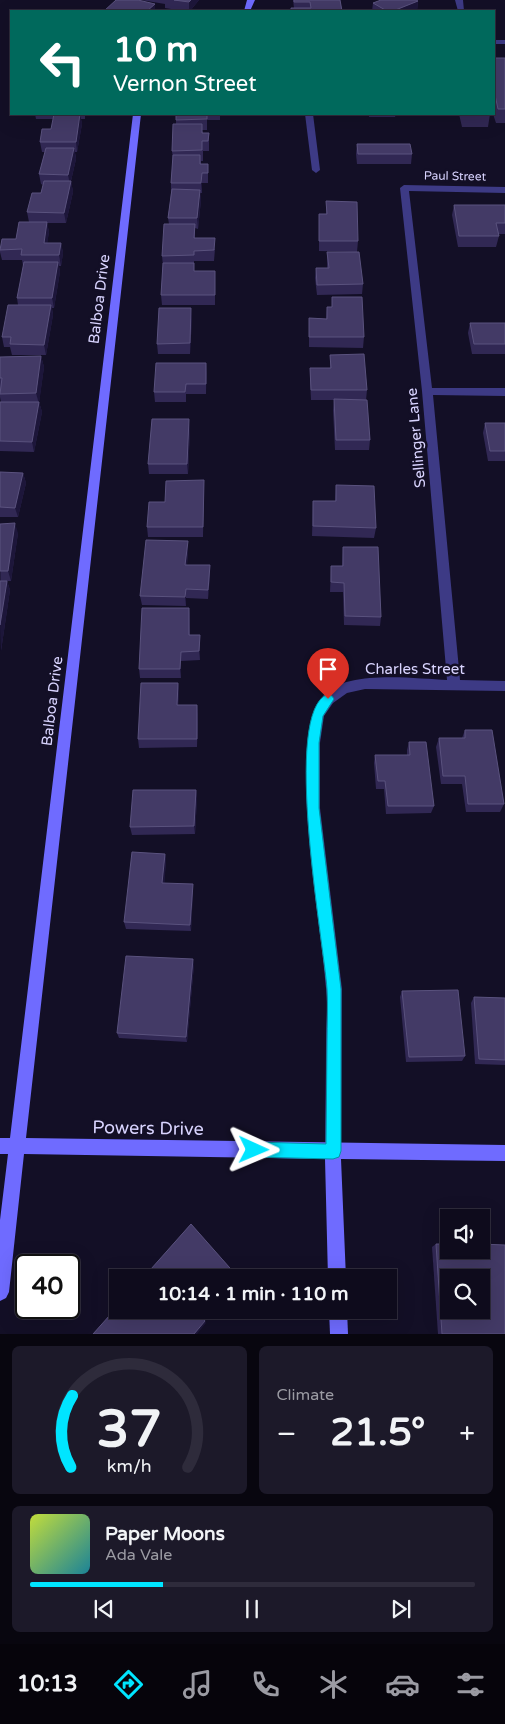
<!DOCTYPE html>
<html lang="en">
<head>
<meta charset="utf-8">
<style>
  body { margin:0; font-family:"Varela Round",sans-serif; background:#1c1929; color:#f1f3f6; height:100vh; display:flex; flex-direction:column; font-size:19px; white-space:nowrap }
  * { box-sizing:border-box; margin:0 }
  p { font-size:16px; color:#9b9ba3 }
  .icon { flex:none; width:28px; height:28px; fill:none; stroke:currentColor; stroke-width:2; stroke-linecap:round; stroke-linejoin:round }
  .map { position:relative; height:1334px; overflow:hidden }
  .details { display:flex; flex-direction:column; gap:12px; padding:12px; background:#08060f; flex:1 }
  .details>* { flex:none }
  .top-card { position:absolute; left:10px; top:10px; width:485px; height:105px; border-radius:0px; box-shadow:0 5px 20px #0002,0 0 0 1px #2e2b3b; background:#00695c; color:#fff; overflow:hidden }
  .controls { position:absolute; left:440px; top:1209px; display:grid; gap:10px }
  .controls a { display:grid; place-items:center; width:50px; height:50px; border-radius:0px; background:#0e0b1c; box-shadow:0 5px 20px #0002,0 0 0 1px #2e2b3b; font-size:25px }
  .speed { position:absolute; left:15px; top:1254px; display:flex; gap:10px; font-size:25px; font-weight:700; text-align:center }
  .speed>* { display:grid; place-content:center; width:65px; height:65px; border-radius:50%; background:#0e0b1c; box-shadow:0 5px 20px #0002,0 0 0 1px #2e2b3b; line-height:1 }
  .speed .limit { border:2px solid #111; border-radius:8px; background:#fff; color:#111 }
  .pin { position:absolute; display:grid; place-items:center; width:42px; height:42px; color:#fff; margin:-51px -21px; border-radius:50% 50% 50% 0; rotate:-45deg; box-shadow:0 0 5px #0007 }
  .pin .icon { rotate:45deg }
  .me { position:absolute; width:55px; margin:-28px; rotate:91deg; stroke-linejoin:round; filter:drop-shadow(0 0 4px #0008) }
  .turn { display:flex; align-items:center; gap:18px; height:105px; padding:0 20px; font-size:22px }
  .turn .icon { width:65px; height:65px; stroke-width:2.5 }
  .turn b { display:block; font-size:35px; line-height:42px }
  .big { font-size:38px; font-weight:700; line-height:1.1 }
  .details .tile { flex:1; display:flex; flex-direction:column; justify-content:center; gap:8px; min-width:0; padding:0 18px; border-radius:8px; background:#1c1929 }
  .details .dial { align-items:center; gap:0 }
  .dial svg { height:130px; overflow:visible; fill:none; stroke:#2e2b3b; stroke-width:7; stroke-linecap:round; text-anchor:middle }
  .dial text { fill:#f1f3f6; stroke:none }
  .song { display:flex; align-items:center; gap:15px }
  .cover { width:60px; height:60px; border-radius:8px; background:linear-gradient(135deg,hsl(70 70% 55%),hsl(190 70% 35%)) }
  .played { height:5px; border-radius:2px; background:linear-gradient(90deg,#00e5ff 30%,#2e2b3b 30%) }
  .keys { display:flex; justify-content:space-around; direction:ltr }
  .heat { display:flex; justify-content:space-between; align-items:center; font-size:28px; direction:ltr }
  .details .tiles { flex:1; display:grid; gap:12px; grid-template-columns:1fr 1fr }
  .tile:last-child { grid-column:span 2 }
  .trip { position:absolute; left:109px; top:1269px; width:288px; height:50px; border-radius:0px; background:#0e0b1c; box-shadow:0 5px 20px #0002,0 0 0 1px #2e2b3b; font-weight:700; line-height:50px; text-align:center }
  .tabs { display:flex; height:80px; justify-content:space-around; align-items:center; background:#06040b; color:#9b9ba3 }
  .tabs .icon { width:35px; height:35px }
  .tabs .active { color:#00e5ff }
  .tabs b { font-size:22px; color:#f1f3f6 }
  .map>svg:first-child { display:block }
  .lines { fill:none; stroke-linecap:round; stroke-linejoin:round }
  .lane { fill:#3d3a85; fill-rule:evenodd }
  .street { fill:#3d3a85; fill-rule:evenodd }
  .secondary { fill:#6f6bff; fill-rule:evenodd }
  .wall { fill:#312854 }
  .shaded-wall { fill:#1d163a }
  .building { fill:#433a66; stroke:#5a527e; fill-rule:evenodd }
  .route { fill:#00e5ff; stroke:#0095a6 }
  .labels { text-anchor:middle; stroke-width:5; stroke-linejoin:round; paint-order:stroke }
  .far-street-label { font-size:12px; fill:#d9d4ff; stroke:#130f26 }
  .street-label { font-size:15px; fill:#d9d4ff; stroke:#130f26 }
  .near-street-label { font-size:18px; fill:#d9d4ff; stroke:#130f26 }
</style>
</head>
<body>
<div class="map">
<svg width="505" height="1334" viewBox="0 0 505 1334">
  <rect width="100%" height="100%" fill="#130f26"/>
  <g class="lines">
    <polygon class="lane" points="305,114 313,114 320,170 316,173 312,170"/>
    <g class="street">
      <polygon points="455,0 463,0 464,11 458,11"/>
      <rect x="494" y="40" width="11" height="4"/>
      <path d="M404,185L505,187V193L409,191L432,388H505V396L433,395L460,680L505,681V691L365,689L347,693L333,703L324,716L320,743V808L342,989L341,1151L339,1157L333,1159L327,1157L325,1151C325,1114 326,1078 326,1041C326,1023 328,1005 326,988C322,925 285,742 323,696C345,669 415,679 447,680L422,391L400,188Z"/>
    </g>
    <g class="secondary">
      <polygon points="247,0 255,0 250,11 244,11"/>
      <polygon points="133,114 141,114 26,1138 505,1145 505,1161 341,1159 346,1278 328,1278 325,1159 24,1154 9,1292 6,1298 0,1301 0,1220 8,1154 0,1154 0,1138 10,1138"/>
      <polygon points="329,1310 347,1310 348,1334 330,1334"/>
    </g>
  </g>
  <g class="wall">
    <polygon points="141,0 199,0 190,11 183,11 165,8 165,4"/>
    <polygon points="293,0 340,0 342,11 294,8"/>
    <polygon points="418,1 417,11 372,11 373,3"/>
    <polygon points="494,58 505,58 505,123 496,123 493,114"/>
    <polygon points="35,114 85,114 85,119 81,119 82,124 77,152 75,152 76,159 71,181 73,192 66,223 47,223 49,232 47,243 61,243 63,253 61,266 59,266 60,272 54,308 52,308 53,315 46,355 12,355 10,347 4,347 2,337 18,305 17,298 24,266 23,266 22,260 2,260 0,252 0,247 16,239 29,222 27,212 41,193 43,185 41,184 39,174 45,152 42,152 40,142 51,129 53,119 36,119"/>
    <polygon points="176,114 220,114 220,120 207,120 207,130 202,130 203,133 209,133 209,151 203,151 203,161 201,161 201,164 208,164 208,183 202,183 202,193 200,193 201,200 198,229 195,228 195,238 215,249 214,261 194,261 194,271 215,271 215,305 162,305 161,295 163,266 162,256 169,224 168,218 171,193 171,183 173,160 172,151 176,124"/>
    <polygon points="369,114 396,114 395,117 369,117"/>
    <polygon points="459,114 490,114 488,127 462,127"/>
    <polygon points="357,144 412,154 411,164 357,164 356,154"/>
    <polygon points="326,201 358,241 357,252 319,251 319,214 326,214"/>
    <polygon points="454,205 505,205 505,234 498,234 499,236 496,247 458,247 452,215"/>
    <polygon points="327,252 363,284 362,294 317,295 315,278 316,268 327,268"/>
    <polygon points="332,297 364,337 363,348 309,347 309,318 326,319 327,307 332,307"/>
    <polygon points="192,318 190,354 158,354 157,344"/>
    <polygon points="470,323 505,323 505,354 472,354 468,333"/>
    <polygon points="330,355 367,390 366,400 370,440 369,450 335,450 333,410 334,400 311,400 310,379 310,368 330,368"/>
    <polygon points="41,356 44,367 39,402 42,412 34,452 0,451 0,402 1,402 0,397 0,357"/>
    <polygon points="206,363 206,394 186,394 186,402 155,402 154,392"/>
    <polygon points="485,423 505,423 505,461 488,461 483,433"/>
    <polygon points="190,429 188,474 149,474 148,464"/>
    <polygon points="0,472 23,473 26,483 18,517 0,517"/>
    <polygon points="204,480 203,537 148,537 147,527 165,502"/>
    <polygon points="336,485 376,528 374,538 312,536 313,501 335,501"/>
    <polygon points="0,524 18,533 11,581 7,581 10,590 1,651"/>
    <polygon points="343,547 381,617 380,626 344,625 343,592 330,592 331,566 342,566"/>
    <polygon points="188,550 187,565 210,575 208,599 186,598 186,606 142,605 140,596"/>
    <polygon points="189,608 190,635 200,644 200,660 181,661 181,678 140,678 139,669"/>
    <polygon points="178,683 179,691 178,705 198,714 197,747 139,748 138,739"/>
    <polygon points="465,730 504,804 500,812 466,812 462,784 441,784 436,747 439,738 462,738"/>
    <polygon points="409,742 434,806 431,813 386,814 384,789 376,789 374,763 375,755 407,755 407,750"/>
    <polygon points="196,790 197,798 195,834 132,835 130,827"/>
    <polygon points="165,854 166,861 164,883 193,891 191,931 126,929 124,922"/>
    <polygon points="194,965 187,1042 119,1038 117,1033"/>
    <polygon points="402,991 465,1056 462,1061 406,1062 400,997"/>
    <polygon points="474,997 505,998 505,1065 475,1064 471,1003"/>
    <polygon points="436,1244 505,1334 438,1334 432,1247"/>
  </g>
  <g class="shaded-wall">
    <polygon points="191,0 199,0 190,11 189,11 189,2"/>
    <polygon points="418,1 417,11 393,11"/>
    <polygon points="155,4 155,11 147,11"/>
    <polygon points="80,114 82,124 77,152 76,142"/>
    <polygon points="74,148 76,159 70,185 68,175"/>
    <polygon points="202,173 202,193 201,183"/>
    <polygon points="71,181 73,192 66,223 64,213"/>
    <polygon points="200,190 201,200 198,229 197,218"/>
    <polygon points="47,222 49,232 46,253 44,243"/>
    <polygon points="61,243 63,253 61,266 59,255"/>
    <polygon points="58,262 60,272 54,308 52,298"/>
    <polygon points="51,305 53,315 46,355 44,345"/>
    <polygon points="191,308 192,318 190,354 190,343"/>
    <polygon points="41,356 44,367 39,404 36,393"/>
    <polygon points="206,363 207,374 206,394"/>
    <polygon points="39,402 42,412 34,452 32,442"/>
    <polygon points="189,419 190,429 188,474 187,464"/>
    <polygon points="23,473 26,483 18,517 15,508"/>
    <polygon points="15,523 18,533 11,581 8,571"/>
    <polygon points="188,541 188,550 186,574 185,565"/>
    <polygon points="210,565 210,575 208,599 208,590"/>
    <polygon points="7,581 10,590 1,651 0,625"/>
    <polygon points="186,589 186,606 185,597"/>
    <polygon points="189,608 190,617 189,644"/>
    <polygon points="200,635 200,660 199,651"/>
    <polygon points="181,652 181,678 180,669"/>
    <polygon points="178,683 179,691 178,714 177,705"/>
    <polygon points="197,705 198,714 197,747"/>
    <polygon points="196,790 197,798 195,834 194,826"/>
    <polygon points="165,854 166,861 164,890 162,883"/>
    <polygon points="193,884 193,891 191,931 190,925"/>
    <polygon points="193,959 194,965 187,1042 186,1037"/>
    <polygon points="208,1310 211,1310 203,1319 202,1317"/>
    <polygon points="205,1321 206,1323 197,1334 194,1334"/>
  </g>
  <g class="building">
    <polygon points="116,0 138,0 155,4 147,11 104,11"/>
    <polygon points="174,0 191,0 189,2"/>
    <polygon points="294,0 340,0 342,11 291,11 291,8 311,8 310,2 294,2"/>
    <polygon points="381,0 416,0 418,1 393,11 387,11 373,3"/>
    <polygon points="494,58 505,58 505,109 498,109 494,90"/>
    <polygon points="54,114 80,114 76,142 40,142 42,129 51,129"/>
    <polygon points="176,114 207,114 207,119 176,120"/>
    <polygon points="173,124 202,124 202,133 209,133 208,141 202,141 202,150 172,151"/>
    <polygon points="357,144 410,144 412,154 358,154"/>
    <polygon points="46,148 74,148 68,175 39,174"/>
    <polygon points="173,155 200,155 200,164 208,164 208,173 202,173 201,183 171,183"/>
    <polygon points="44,181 71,181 64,213 27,212 32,193 41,193"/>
    <polygon points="172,189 200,190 197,218 168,218"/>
    <polygon points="326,201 357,202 358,241 319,241 319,214 327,214"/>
    <polygon points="454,205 505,205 505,223 496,223 499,236 459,236"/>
    <polygon points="19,222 47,222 44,243 61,243 59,255 21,255 22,249 0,250 2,239 16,239"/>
    <polygon points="164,224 195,224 194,238 215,238 214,250 194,251 194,255 162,256"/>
    <polygon points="327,252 359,252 363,284 317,285 316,268 329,268"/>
    <polygon points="24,262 58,262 52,298 17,298"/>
    <polygon points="163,263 194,263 194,271 215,271 215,295 161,295"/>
    <polygon points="332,297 362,297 364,337 309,337 309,318 327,319 327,307 332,307"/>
    <polygon points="8,305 51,305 44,345 10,344 11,337 2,337"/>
    <polygon points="159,308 191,308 190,343 157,344"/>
    <polygon points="470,323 505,323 505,344 474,344"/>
    <polygon points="364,354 367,390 311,390 310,368 331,368 330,355"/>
    <polygon points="41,356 36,393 0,394 2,378 0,378 0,357"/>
    <polygon points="156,363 206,363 206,384 186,384 185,392 154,392"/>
    <polygon points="334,399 367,400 370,440 336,440"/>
    <polygon points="0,402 39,402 32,442 0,441"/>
    <polygon points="152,419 189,419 187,464 148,464"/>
    <polygon points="485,423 505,423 505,451 490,451"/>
    <polygon points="0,472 23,473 15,508 0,507"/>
    <polygon points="204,480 203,527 147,527 149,502 165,502 166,481"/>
    <polygon points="336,485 374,486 376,528 313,526 313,501 336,501"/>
    <polygon points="15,523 8,571 0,571 0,524"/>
    <polygon points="146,540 188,541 185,565 210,565 208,590 186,589 185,597 140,596"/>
    <polygon points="343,547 378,547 381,617 345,616 344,583 331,582 331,566 343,566"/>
    <polygon points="0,581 7,581 0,625"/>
    <polygon points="142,608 189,608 189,635 200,635 199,651 181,652 180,669 139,669"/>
    <polygon points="141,683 178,683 177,705 197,705 197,739 138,739"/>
    <polygon points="465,730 492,730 504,804 468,804 465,776 443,776 439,738 465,738"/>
    <polygon points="409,742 426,742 434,806 388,806 385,781 378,781 375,755 410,755"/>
    <polygon points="133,790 196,790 194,826 130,827"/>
    <polygon points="132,852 165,854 162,883 193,884 190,925 124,922"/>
    <polygon points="126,956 193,959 186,1037 117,1033"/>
    <polygon points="458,990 465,1056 409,1057 402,991"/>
    <polygon points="474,997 505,998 505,1060 479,1059"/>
    <polygon points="191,1224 237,1276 235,1278 143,1278"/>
    <path d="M436,1244H449V1250H481V1244L505,1245V1334H442ZM449,1278H481V1310H449Z"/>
    <polygon points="118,1306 118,1310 208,1310 202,1317 205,1321 194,1334 93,1334"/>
  </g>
  <path class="route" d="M328,694L332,696L334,699L323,716L319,743V808L341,989V1151L339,1157L333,1159L254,1157L249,1155L246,1150L249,1145L254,1142L326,1144C326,1110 327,1076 327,1042C327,1024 328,1006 327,989C324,944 281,711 328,694Z"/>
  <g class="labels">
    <g class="far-street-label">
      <text transform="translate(455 176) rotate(1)" y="4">Paul Street</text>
    </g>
    <g class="street-label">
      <text transform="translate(99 299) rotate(-83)" y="5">Balboa Drive</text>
      <text transform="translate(416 438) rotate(-95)" y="5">Sellinger Lane</text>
      <text x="415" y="674">Charles Street</text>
      <text transform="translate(52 701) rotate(-83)" y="5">Balboa Drive</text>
    </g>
    <g class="near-street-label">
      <text transform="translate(148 1128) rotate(1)" y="6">Powers Drive</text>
    </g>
  </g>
</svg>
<div class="controls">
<a><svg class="icon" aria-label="sound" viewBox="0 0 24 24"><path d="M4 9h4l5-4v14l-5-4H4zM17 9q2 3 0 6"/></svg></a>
<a><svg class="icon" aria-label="search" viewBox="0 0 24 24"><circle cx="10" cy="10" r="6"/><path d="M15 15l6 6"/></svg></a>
</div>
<div class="speed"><div class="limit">40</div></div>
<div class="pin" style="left:328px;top:699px;background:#d93025"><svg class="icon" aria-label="arrive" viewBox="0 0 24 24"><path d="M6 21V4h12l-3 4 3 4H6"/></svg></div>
<svg class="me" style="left:254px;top:1150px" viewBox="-20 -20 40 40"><path d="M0-17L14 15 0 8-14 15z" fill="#00e5ff" stroke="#fff" stroke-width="4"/></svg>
<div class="trip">10:14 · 1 min · 110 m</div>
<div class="top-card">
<div class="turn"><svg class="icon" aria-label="left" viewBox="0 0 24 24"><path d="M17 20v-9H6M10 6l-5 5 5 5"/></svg><div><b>10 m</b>Vernon Street</div></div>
</div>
</div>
<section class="details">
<div class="tiles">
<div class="tile dial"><svg viewBox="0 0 100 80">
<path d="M14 69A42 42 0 1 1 86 69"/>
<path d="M14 69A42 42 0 0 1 15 25" stroke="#00e5ff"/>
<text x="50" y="56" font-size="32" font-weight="700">37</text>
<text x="50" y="72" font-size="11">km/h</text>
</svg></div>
<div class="tile"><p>Climate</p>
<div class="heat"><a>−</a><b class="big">21.5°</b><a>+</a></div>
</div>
<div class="tile">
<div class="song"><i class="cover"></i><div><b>Paper Moons</b><p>Ada Vale</p></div></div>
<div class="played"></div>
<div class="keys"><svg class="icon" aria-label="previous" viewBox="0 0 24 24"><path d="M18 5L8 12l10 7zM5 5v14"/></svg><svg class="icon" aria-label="pause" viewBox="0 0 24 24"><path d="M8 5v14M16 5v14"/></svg><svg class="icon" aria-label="next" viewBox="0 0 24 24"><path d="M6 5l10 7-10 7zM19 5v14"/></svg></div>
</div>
</div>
</section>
<nav class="tabs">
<b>10:13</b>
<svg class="icon active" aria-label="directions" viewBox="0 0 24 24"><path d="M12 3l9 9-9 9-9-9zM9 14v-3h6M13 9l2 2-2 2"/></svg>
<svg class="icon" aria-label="music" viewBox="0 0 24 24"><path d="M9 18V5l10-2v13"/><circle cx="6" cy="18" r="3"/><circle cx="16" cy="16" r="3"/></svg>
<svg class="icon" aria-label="phone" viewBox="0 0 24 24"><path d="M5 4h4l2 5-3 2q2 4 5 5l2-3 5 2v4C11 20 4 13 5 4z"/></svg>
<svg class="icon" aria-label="climate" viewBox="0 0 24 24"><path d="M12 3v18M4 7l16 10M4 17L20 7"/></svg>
<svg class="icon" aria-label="car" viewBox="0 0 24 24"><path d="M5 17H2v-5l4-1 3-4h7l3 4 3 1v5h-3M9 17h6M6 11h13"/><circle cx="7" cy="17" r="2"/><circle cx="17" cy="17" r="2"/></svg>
<svg class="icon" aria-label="filters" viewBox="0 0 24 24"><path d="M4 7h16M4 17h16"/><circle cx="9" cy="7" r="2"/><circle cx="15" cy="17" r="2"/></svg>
</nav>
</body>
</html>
